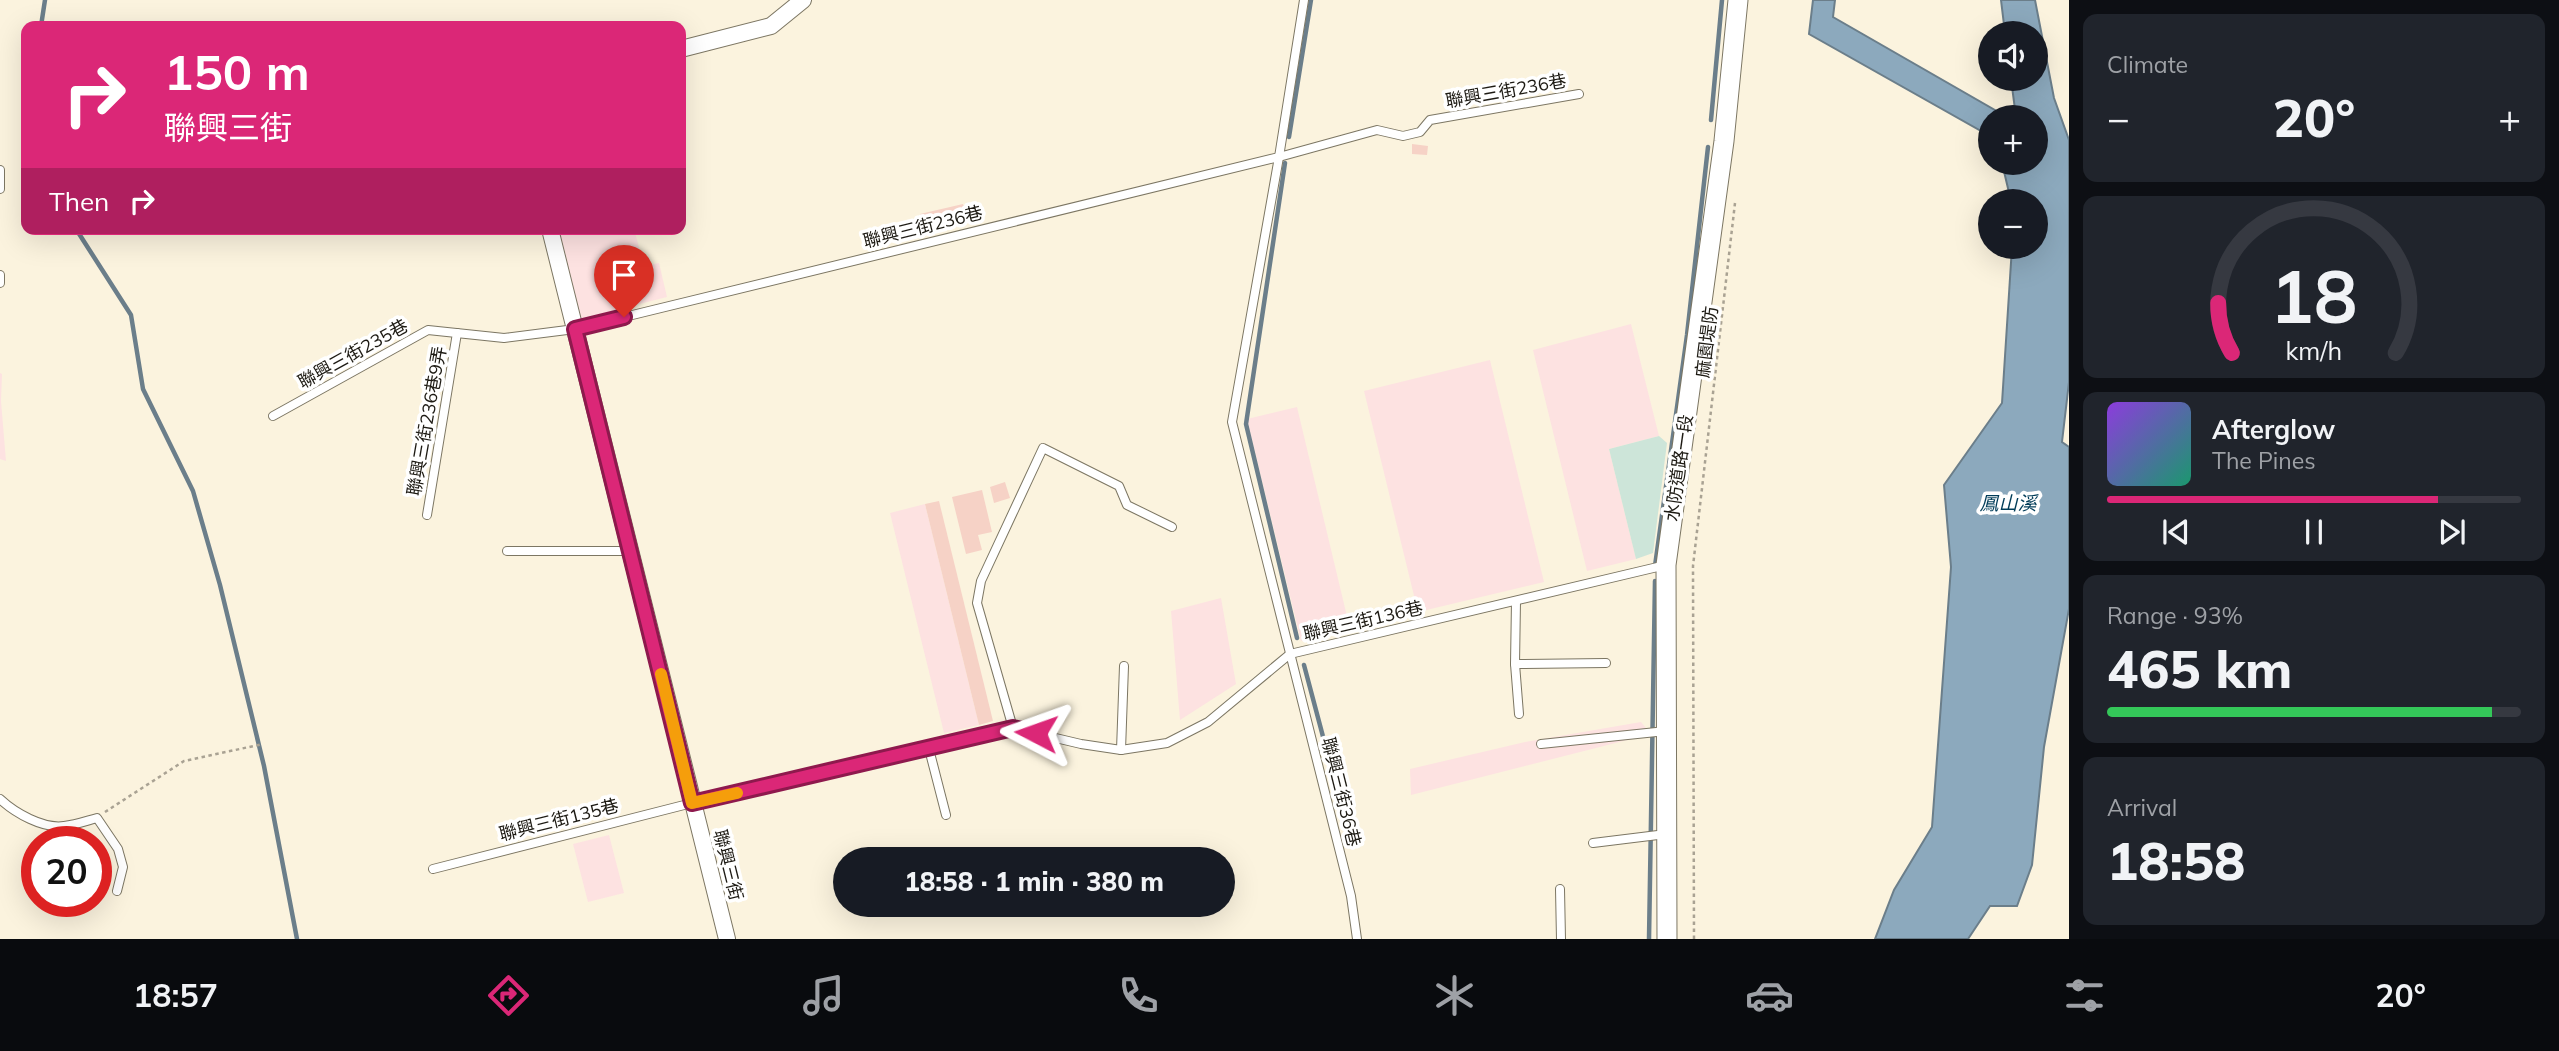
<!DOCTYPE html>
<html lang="en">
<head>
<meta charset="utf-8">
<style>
  body { margin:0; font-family:Mulish,"Noto Sans TC",sans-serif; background:#20242c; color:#f1f3f6; height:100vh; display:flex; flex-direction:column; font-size:26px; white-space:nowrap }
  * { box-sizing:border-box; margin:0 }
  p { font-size:23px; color:#9ea1a6 }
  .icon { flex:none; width:38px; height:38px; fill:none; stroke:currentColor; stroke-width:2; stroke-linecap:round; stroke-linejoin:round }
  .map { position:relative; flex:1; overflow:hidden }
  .drawer { display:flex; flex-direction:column; gap:14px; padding:14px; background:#0d0f14; width:490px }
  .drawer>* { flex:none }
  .banner { position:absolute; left:21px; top:21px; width:665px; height:214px; border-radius:14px; box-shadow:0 7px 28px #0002; background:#db2777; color:#fff; overflow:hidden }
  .fabs { position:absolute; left:1978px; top:21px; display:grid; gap:14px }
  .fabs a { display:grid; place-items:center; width:70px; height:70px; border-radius:50%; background:#171b24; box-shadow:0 7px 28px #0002; font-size:35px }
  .speed { position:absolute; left:21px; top:826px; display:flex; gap:14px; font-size:35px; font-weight:700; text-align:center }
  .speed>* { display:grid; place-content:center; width:91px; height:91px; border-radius:50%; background:#171b24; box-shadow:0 7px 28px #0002; line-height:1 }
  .speed .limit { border:10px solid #d22; background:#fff; color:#111 }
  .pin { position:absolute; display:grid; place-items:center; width:60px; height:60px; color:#fff; margin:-72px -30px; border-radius:50% 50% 50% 0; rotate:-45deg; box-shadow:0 0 7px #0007 }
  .pin .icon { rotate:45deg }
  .me { position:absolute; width:77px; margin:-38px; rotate:274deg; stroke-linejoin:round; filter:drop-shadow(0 0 5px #0008) }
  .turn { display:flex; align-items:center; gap:24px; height:147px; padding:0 28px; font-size:32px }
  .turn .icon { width:91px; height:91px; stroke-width:2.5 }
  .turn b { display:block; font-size:49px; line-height:60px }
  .then { display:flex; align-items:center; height:66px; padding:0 28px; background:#0003; gap:14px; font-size:26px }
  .big { font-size:52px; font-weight:800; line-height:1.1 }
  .drawer .tile { flex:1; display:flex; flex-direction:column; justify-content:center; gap:10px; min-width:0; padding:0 24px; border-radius:14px; background:#20242c }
  .drawer .dial { align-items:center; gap:0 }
  .dial svg { height:182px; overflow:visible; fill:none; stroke:#363941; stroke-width:7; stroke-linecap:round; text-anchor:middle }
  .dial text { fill:#f1f3f6; stroke:none }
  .song { display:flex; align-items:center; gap:21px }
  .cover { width:84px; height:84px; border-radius:10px; background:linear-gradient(135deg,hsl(270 70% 55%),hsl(160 70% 35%)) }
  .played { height:7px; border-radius:4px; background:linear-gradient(90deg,#db2777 80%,#363941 80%) }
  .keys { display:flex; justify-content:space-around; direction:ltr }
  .heat { display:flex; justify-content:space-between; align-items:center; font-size:38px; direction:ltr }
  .charge { height:10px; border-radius:5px; background:linear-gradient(90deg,#34c759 93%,#363941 0) }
  .trip { position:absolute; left:833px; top:847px; width:402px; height:70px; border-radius:35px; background:#171b24; box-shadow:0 7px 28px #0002; font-weight:800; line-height:70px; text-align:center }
  .dock { display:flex; height:112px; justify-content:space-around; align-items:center; background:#090b0e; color:#9ea1a6 }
  .dock .icon { width:49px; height:49px }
  .dock .selected { color:#db2777 }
  .dock b { font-size:32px; color:#f1f3f6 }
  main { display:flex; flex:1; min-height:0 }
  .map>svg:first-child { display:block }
  .industrial { fill:#fde2e1 }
  .green { fill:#cde5d9 }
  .water { fill:#8ca9bd; stroke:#6b7e8a; stroke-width:2 }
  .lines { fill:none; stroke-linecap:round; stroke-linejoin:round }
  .stream { stroke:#6b7e8a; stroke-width:4.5 }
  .building { fill:#f6d2c6 }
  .service-casing { stroke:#7c7663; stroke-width:10 }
  .minor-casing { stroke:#7c7663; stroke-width:18 }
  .tertiary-casing { stroke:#7c7663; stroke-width:21 }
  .path { stroke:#a9a293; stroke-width:2.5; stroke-dasharray:3.5 3.5; stroke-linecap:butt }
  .service { stroke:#fff; stroke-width:8 }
  .minor { stroke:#fff; stroke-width:16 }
  .tertiary { stroke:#fff; stroke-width:19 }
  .route-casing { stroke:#8e194d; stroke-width:18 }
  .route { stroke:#db2777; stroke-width:12 }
  .slow { stroke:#f59e0b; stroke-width:12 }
  .labels { text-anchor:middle; stroke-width:7; stroke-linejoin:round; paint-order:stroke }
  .street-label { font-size:18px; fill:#1d1a13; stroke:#fff }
  .water-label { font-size:19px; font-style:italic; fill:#003c58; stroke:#fff }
</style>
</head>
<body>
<main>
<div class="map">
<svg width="2069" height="939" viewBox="0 0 2069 939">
  <rect width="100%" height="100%" fill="#fbf3de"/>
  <g class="industrial">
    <polygon points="558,229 634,229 644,266 659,263 667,297 580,319"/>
    <polygon points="1631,324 1659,436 1609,449 1636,559 1587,571 1533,350"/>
    <polygon points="1490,360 1544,582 1418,612 1364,391"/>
    <polygon points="0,373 2,374 1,401 6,461 0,459"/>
    <polygon points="1297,407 1350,629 1301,641 1247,419"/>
    <polygon points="925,504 979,725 944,733 890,513"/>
    <polygon points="1221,598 1236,684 1180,720 1171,611"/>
    <polygon points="1641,722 1651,734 1411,795 1410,769 1525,742"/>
    <polygon points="609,835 624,893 588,902 573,844"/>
  </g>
  <polygon class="green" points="1659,436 1667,443 1653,553 1636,559 1609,449"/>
  <g class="water">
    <polygon points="1813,0 1835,0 1833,17 2007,117 1990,117 1990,136 1809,34"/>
    <polygon points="2001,0 2035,0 2054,98 2069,140 2069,382 2062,442 2069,447 2069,609 2044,747 2032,865 2017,906 1990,906 1968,939 1875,939 1894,890 1932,827 1951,567 1944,485 2002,403 2012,247 2035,247 2035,201 2011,201 2002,163 2035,163 2035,117 2016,117 2011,79 2035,79 2035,33 2005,33"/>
  </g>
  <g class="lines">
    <g class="stream">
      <polyline points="41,26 45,0"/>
      <polyline points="1711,120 1722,0"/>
      <polyline points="1289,137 1311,0"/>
      <polyline points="1285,163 1246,424 1297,638"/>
      <polyline points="76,229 131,315 143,389 193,491 220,585 264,766 297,939"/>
      <polyline points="1655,566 1687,335 1708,147"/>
      <polyline points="1304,665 1334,778"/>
      <polyline points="1649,939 1655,581"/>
    </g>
  </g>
  <g class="building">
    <polygon points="1412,144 1428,146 1427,155 1412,154"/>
    <polygon points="963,204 968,223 924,233 920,214"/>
    <polygon points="1005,482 1010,498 994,503 990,487"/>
    <polygon points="982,490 992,532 978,535 982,550 966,554 952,497"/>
    <polygon points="939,501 993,721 979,725 925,504"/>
  </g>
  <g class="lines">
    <g class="service-casing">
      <g id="service">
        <polyline points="1304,0 1279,157 1232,422 1351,896 1357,939"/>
        <polyline points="0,170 0,189"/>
        <polyline points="0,275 0,283"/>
        <polyline points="273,416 428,330 504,338 575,329 1279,157 1377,130 1403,136 1420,132 1430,120 1579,94"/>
        <polyline points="427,515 457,333"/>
        <polyline points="507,551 631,551"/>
        <polyline points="1516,601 1515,664 1519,714"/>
        <polyline points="1515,664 1606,663"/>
        <polyline points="1013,728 977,603 981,581 1043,448 1119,486 1127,505 1172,527"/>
        <polyline points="1541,744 1666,731"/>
        <polyline points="929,749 946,815"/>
        <polyline points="1121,750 1124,666"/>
        <path d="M0,799C15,813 43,829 64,826C75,825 86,821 97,818L118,849L123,867L117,891"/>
        <polyline points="1593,843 1666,834"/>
        <polyline points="433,869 692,803 1013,728 1081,744 1121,750 1167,743 1208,722 1290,654 1666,565"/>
        <polyline points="1560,889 1561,939"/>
      </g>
    </g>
    <g class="minor-casing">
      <g id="minor">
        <polyline points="681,49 771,26 803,0"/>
        <polyline points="550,229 727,939"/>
      </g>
    </g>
    <g class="tertiary-casing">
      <polyline id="tertiary" points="1667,939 1666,565 1724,141 1738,0"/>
    </g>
    <g class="path">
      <polyline points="105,812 184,761 263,744"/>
      <polyline points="1694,939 1693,566 1735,203"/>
    </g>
    <use href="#service" class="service"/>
    <use href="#minor" class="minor"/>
    <use href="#tertiary" class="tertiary"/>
  </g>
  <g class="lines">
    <g class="route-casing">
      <polyline id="route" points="624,317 575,329 692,803 1013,728 1036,733"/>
    </g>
    <use href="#route" class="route"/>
    <polyline class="slow" points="661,674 692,803 737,793"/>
  </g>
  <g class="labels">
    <g class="street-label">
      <text transform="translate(1506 91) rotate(-10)" y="6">聯興三街236巷</text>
      <text transform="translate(923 227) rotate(-14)" y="6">聯興三街236巷</text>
      <text transform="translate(1707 342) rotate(-83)" y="6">麻園堤防</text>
      <text transform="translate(353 354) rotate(-29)" y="6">聯興三街235巷</text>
      <text transform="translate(427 421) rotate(-80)" y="6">聯興三街236巷9弄</text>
      <text transform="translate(1679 468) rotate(-82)" y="6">水防道路一段</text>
      <text transform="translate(1363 621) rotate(-13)" y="6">聯興三街136巷</text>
      <text transform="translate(1341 792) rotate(76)" y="6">聯興三街36巷</text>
      <text transform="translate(559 820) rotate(-14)" y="6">聯興三街135巷</text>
      <text transform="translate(728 865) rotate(76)" y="6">聯興三街</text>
    </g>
    <g class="water-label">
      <text x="2008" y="510">鳳山溪</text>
    </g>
  </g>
</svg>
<div class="fabs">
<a><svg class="icon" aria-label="sound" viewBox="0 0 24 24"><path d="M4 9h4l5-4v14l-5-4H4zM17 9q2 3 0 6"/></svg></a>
<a>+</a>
<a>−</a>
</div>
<div class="speed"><div class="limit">20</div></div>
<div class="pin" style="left:624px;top:317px;background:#d93025"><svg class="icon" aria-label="arrive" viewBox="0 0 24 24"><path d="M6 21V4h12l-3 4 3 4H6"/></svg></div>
<svg class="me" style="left:1036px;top:733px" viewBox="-20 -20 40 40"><path d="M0-17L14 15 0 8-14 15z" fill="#db2777" stroke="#fff" stroke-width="4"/></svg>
<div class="trip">18:58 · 1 min · 380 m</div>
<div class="banner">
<div class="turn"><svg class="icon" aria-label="right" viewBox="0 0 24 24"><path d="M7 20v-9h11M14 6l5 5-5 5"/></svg><div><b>150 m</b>聯興三街</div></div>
<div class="then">Then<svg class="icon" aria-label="right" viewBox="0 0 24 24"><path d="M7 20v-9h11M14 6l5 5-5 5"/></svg></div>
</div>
</div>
<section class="drawer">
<div class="tile"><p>Climate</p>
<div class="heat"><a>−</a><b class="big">20°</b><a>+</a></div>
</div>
<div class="tile dial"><svg viewBox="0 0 100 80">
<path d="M14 69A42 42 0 1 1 86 69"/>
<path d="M14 69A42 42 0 0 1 8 47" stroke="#db2777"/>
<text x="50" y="56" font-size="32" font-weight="700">18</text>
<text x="50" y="72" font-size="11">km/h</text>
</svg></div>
<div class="tile">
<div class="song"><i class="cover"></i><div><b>Afterglow</b><p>The Pines</p></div></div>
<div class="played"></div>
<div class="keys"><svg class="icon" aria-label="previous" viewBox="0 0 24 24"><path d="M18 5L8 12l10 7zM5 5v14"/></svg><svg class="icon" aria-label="pause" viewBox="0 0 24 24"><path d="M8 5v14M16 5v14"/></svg><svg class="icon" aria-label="next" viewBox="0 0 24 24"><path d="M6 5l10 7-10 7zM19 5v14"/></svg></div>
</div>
<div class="tile"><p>Range · 93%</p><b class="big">465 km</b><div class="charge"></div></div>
<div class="tile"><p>Arrival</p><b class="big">18:58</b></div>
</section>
</main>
<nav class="dock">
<b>18:57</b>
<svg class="icon selected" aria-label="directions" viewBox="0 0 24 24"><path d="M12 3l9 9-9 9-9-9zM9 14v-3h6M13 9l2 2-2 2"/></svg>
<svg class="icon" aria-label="music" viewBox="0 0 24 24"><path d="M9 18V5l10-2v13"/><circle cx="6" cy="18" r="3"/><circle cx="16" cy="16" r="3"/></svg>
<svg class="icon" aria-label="phone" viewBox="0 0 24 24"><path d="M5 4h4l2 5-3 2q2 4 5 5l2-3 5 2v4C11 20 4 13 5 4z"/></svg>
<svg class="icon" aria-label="climate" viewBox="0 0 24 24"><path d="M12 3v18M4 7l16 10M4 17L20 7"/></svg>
<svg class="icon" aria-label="car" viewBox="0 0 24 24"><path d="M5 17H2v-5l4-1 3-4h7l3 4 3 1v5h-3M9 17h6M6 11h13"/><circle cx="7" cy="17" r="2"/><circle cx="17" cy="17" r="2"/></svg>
<svg class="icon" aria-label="filters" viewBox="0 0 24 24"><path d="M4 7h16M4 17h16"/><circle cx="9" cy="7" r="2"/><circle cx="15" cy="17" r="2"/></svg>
<b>20°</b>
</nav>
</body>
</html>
